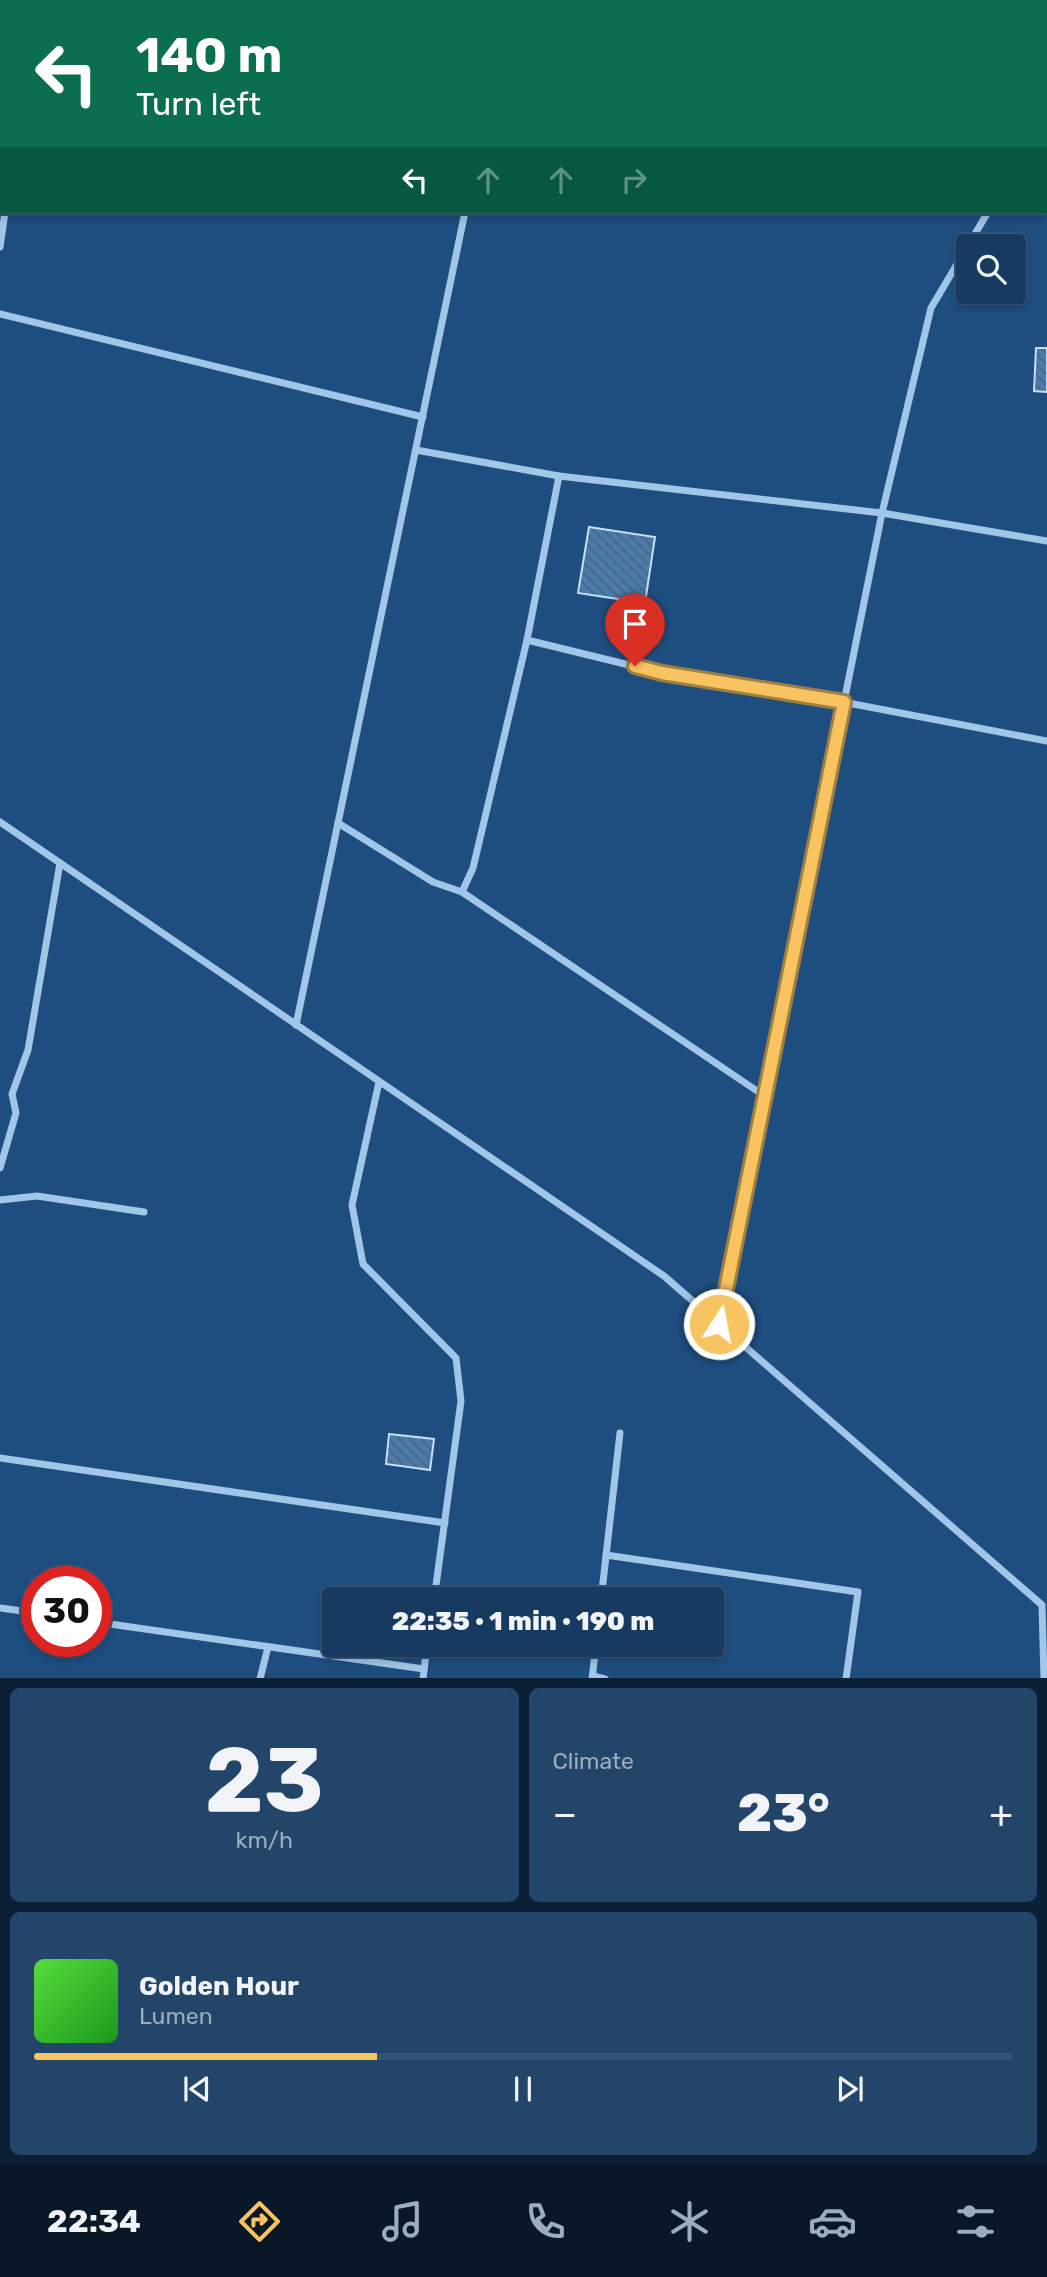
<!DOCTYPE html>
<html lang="en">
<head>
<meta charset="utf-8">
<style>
  body { margin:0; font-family:Rubik,sans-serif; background:#234569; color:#f1f3f6; height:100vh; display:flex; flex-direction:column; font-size:26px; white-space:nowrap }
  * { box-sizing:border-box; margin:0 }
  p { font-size:23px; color:#9eadbd }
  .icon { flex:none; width:38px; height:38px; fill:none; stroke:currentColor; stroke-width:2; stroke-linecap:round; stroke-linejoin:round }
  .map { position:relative; height:1678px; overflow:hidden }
  .details { display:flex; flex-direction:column; gap:10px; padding:10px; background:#0c2035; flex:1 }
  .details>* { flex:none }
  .top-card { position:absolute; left:0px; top:0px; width:1048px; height:214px; box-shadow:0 4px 10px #0003,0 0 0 2px #355475; background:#0b6e4f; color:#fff; overflow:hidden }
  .fabs { position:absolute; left:956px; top:234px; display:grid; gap:14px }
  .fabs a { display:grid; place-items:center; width:70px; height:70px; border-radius:7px; background:#163a60; box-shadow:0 4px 10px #0003,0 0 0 2px #355475; font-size:35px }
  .speed { position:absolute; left:21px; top:1566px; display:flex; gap:14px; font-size:35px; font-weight:700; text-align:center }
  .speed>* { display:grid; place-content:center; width:91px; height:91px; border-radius:50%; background:#163a60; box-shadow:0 4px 10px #0003,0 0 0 2px #355475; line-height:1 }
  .speed .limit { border:10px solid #d22; background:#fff; color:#111 }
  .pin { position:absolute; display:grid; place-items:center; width:60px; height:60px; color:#fff; margin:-72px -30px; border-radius:50% 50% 50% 0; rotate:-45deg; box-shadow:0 0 7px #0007 }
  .pin .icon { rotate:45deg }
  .me { position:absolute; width:77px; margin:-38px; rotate:11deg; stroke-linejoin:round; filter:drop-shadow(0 0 5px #0008) }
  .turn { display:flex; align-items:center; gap:24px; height:147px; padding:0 21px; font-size:32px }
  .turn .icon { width:91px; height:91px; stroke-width:2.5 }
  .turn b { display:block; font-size:49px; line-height:60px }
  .lanes { display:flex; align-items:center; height:66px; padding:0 21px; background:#0003; justify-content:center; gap:35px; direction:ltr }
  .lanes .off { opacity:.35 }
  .big { font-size:52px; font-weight:800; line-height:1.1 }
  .details .tile { flex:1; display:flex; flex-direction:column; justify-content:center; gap:10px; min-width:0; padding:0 24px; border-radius:10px; background:#234569 }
  .details .dial { align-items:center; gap:0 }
  .dial b { font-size:91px; line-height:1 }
  .song { display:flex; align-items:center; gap:21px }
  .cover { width:84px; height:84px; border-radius:10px; background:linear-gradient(135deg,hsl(110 70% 55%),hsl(120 70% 35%)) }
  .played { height:7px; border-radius:4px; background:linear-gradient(90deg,#f7c461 35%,#355475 35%) }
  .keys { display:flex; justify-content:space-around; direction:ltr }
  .heat { display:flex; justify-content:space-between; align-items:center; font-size:38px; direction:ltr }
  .details .tiles { flex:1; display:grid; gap:10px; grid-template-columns:1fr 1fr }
  .tile:last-child { grid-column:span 2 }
  .trip { position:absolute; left:322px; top:1587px; width:402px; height:70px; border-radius:7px; background:#163a60; box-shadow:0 4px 10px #0003,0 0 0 2px #355475; font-weight:800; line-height:70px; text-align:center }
  .dock { display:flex; height:112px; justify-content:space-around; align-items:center; background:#091726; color:#9eadbd }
  .dock .icon { width:49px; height:49px }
  .dock .current { color:#f7c461 }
  .dock b { font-size:32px; color:#f1f3f6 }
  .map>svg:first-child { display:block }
  .building { fill:url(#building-back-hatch); stroke:#c6dff6; stroke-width:2 }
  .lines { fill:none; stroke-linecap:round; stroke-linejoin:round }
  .street { stroke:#a2c6e8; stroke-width:7 }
  .route-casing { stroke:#a17f3f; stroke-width:18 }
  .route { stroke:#f7c461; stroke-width:12 }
</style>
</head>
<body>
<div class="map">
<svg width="1047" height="1679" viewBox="0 0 1047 1679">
  <defs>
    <pattern id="building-back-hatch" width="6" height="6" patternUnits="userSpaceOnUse" patternTransform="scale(1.75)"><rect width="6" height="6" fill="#4a7bab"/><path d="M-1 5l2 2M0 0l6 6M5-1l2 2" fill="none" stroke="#4b647c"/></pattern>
  </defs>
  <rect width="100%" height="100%" fill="#1e4e80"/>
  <g class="building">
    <polygon points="1036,348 1047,348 1047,392 1034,391"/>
    <polygon points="589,527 655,537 645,603 578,593"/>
    <polygon points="389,1434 434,1439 430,1470 386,1464"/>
  </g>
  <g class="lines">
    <g class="street">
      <polyline points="938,0 940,2"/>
      <polyline points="36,2 36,0"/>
      <polyline points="179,2 179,0"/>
      <polyline points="340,2 340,0"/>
      <polyline points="510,2 510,0"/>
      <polyline points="711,2 712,0"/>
      <polyline points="1046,82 1047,83"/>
      <polyline points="1046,112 1047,111"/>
      <polyline points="0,247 5,212"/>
      <polyline points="0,314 423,417"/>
      <polyline points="416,450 559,476 882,513 1047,541"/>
      <polyline points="527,640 662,673 843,702 1047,741"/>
      <polyline points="0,822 664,1276 1042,1605 1044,1679"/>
      <polyline points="338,823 433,882 462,892 766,1097"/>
      <polyline points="462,892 473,868 527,640 559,476"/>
      <polyline points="296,1025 465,212"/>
      <polyline points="379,1082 352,1205 363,1264 456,1358 461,1401 434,1600"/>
      <polyline points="0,1168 16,1113 12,1094 28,1050 60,863"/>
      <polyline points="0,1200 37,1196 144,1212"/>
      <polyline points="719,1324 882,513 931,308 988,212"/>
      <polyline points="0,1458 445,1523"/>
      <polyline points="606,1555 858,1592 846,1679"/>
      <polyline points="601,1600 620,1433"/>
      <polyline points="0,1608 37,1613"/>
      <polyline points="96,1622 424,1669"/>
      <polyline points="593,1676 605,1679"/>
      <polyline points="260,1679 268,1647"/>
      <polyline points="423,1679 427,1645"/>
      <polyline points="592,1679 596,1645"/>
    </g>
  </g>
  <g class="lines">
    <g class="route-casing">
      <polyline id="route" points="635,666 662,673 844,702 719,1324"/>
    </g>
    <use href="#route" class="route"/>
  </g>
</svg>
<div class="fabs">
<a><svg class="icon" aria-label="search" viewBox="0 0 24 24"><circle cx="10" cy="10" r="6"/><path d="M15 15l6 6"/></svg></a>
</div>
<div class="speed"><div class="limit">30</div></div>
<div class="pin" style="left:635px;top:666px;background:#d93025"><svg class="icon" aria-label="arrive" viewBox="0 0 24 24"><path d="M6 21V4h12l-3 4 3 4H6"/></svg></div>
<svg class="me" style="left:719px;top:1324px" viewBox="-20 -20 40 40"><circle r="17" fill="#f7c461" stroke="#fff" stroke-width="3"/><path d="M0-11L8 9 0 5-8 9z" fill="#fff"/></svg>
<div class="trip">22:35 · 1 min · 190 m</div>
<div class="top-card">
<div class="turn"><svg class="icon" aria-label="left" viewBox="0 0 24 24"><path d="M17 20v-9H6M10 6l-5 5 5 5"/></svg><div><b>140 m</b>Turn left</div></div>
<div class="lanes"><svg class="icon" aria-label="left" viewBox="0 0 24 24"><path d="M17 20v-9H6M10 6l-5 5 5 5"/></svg><svg class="icon off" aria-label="ahead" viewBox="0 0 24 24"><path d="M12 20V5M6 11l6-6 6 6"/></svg><svg class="icon off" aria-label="ahead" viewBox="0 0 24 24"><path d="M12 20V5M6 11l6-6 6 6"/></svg><svg class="icon off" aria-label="right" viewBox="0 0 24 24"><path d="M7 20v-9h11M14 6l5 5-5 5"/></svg></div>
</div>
</div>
<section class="details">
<div class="tiles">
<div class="tile dial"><b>23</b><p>km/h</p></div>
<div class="tile"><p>Climate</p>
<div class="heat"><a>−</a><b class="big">23°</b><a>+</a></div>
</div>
<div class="tile">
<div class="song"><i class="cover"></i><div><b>Golden Hour</b><p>Lumen</p></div></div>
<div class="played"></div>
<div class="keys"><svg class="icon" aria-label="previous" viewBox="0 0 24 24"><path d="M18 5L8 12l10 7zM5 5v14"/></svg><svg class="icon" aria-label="pause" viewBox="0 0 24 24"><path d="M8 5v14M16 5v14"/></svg><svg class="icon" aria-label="next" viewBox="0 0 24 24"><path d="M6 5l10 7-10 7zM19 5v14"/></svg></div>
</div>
</div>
</section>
<nav class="dock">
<b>22:34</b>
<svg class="icon current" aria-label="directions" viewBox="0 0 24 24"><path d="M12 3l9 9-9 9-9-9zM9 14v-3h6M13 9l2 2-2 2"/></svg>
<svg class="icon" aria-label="music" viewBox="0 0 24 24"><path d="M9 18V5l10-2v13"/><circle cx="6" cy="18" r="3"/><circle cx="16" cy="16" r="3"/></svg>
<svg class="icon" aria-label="phone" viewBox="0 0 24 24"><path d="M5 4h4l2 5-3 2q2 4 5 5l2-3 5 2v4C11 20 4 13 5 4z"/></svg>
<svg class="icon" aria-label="climate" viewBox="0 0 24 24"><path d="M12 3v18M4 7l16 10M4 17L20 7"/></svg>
<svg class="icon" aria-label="car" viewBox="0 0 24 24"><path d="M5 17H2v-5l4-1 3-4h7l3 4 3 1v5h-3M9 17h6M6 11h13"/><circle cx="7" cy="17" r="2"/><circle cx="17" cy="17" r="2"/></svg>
<svg class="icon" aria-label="filters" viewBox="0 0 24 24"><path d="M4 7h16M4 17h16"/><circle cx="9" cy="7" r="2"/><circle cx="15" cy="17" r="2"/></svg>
</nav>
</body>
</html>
